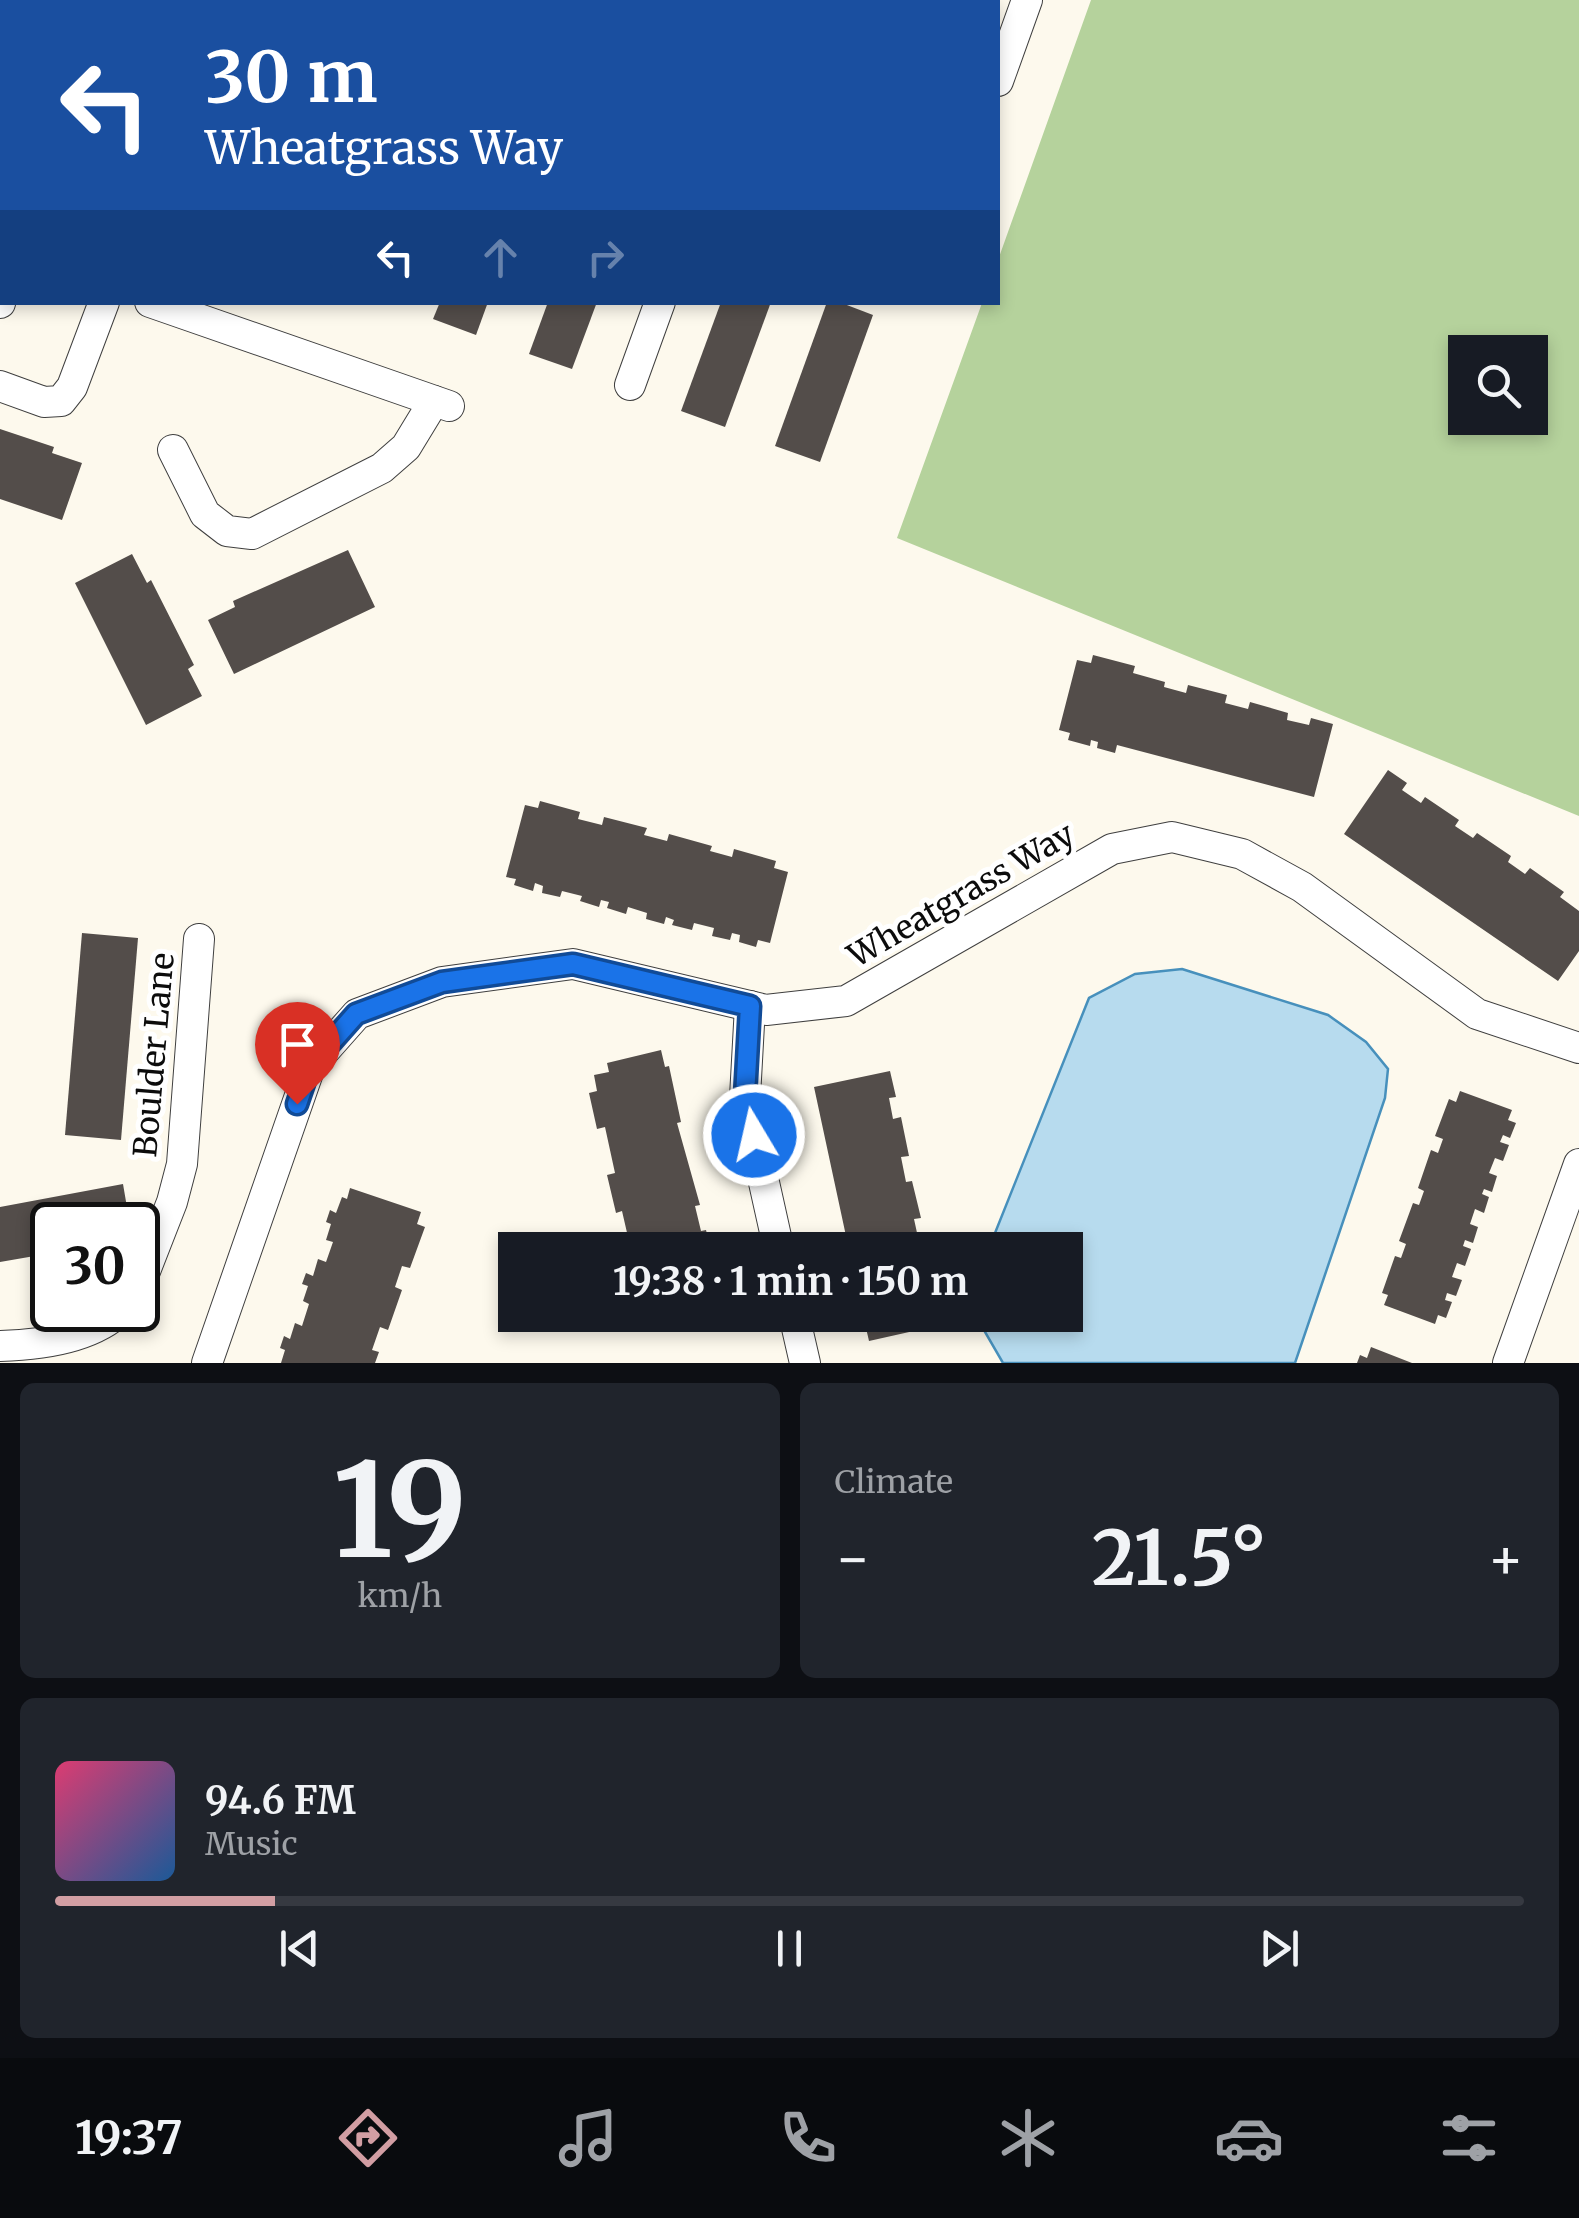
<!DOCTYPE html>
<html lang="en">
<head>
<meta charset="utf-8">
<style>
  body { margin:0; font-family:Merriweather,serif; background:#20242c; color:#f1f3f6; height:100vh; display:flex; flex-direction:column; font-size:38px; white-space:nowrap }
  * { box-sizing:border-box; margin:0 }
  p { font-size:32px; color:#9ea1a6 }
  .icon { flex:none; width:55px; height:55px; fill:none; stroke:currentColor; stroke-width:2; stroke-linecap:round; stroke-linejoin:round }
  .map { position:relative; height:1363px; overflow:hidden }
  .drawer { display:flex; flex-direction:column; gap:20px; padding:20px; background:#0d0f14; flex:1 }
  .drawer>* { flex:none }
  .banner { position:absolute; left:0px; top:0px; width:1000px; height:305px; box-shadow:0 5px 15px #0003; background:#1a4fa0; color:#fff; overflow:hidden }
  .tools { position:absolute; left:1448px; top:335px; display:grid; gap:20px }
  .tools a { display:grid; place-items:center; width:100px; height:100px; border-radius:0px; background:#171b24; box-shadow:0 5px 15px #0003; font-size:50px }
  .speed { position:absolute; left:30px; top:1202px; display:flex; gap:20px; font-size:50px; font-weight:700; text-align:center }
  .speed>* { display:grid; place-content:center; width:130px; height:130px; border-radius:50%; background:#171b24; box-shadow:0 5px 15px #0003; line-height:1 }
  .speed .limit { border:5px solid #111; border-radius:15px; background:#fff; color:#111 }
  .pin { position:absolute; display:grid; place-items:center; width:85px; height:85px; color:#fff; margin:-102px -42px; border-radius:50% 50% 50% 0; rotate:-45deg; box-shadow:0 0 10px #0007 }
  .pin .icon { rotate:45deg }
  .me { position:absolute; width:110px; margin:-55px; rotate:351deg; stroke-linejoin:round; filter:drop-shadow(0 0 8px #0008) }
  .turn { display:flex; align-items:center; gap:35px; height:210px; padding:0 40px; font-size:45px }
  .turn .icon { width:130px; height:130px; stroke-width:2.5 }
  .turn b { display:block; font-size:70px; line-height:85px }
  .lanes { display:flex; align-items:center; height:95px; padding:0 40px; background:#0003; justify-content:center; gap:50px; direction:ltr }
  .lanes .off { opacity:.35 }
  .big { font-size:75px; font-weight:700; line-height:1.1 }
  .drawer .widget { flex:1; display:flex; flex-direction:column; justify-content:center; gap:15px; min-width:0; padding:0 35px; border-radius:15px; background:#20242c }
  .drawer .dial { align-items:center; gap:0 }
  .dial b { font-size:130px; line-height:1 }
  .song { display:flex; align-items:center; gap:30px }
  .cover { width:120px; height:120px; border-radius:15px; background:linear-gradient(135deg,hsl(340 70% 55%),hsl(210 70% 35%)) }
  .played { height:10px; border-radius:5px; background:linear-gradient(90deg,#d29ea3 15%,#363941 15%) }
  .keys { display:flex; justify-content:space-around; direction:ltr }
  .heat { display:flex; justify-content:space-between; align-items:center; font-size:55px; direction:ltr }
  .drawer .tiles { flex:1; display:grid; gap:20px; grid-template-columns:1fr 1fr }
  .widget:last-child { grid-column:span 2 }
  .trip { position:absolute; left:498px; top:1232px; width:585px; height:100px; border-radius:0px; background:#171b24; box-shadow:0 5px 15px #0003; font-weight:700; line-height:100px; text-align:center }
  .menu { display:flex; height:160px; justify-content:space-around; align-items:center; background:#090b0e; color:#9ea1a6 }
  .menu .icon { width:70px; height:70px }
  .menu .selected { color:#d29ea3 }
  .menu b { font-size:45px; color:#f1f3f6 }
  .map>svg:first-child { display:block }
  .forest { fill:#b5d29c; fill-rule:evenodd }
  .water { fill:#b7dbee; stroke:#4790bc; stroke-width:2.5 }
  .building { fill:#534d4a }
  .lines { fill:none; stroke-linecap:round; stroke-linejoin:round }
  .minor-casing { stroke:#3f3f3f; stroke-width:32 }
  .minor { stroke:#fff; stroke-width:30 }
  .route-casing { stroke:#114b97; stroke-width:25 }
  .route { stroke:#1a73e8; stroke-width:18 }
  .labels { text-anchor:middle; stroke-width:10; stroke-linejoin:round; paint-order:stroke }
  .street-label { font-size:32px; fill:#0c0c0c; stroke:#fff }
</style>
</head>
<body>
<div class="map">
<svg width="1579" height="1363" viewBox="0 0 1579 1363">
  <rect width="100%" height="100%" fill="#fdf9ed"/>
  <path class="forest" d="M1091,0H1579V816L897,538L982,303L998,302V260ZM1465,352H1530V418H1465Z"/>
  <polygon class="water" points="1182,969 1328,1015 1366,1042 1388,1069 1385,1098 1295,1363 1003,1363 985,1332 986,1315 1065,1315 1065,1250 993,1250 995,1233 1089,998 1135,974"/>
  <g class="building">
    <polygon points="440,302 488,302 476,335 433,319"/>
    <polygon points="548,302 597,302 572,369 529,354"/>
    <polygon points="721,302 771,302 725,427 681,411"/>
    <polygon points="827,302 839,302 873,315 820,462 775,446"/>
    <polygon points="0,429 54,447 52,453 82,463 62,520 0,499"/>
    <polygon points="348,550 375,607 234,674 208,620 235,607 233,601"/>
    <polygon points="132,554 147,583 151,580 194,665 188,669 202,696 146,725 75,583"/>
    <polygon points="1093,655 1135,666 1133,673 1165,682 1164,687 1186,693 1188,685 1227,695 1225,703 1248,709 1250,702 1288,713 1287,720 1309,725 1311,718 1333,724 1314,797 1117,745 1115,753 1097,748 1098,742 1091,740 1090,746 1068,740 1070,733 1059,730 1077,660 1091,663"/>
    <polygon points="1388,770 1407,783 1402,790 1421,803 1425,797 1459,820 1455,826 1473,838 1477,833 1511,856 1508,862 1525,874 1530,868 1564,892 1560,897 1579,911 1579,951 1558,981 1344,834"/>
    <polygon points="540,801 580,812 578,819 602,825 604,817 647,828 644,835 667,841 669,834 712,846 710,851 732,857 734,849 776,861 774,868 788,872 770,943 758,940 756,947 739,942 740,935 732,933 730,940 712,936 714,928 694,923 692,930 672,925 674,920 666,917 664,924 646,919 647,913 628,907 626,914 607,908 609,902 601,900 599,907 580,901 582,896 562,891 560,897 542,893 543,886 535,883 533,891 514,885 516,879 506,877 525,805 538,808"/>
    <polygon points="82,933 138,938 121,1140 65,1135"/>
    <polygon points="661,1050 665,1067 669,1066 681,1122 677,1123 700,1205 695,1206 701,1231 706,1230 711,1250 631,1250 622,1211 616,1213 607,1175 615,1173 605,1127 597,1129 589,1093 597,1091 594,1075 609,1072 607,1063"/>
    <polygon points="890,1071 896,1097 889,1098 893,1119 901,1117 909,1156 901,1157 906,1182 912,1181 921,1218 914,1219 919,1242 928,1239 930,1250 849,1250 814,1087"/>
    <polygon points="1460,1091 1512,1110 1508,1120 1516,1123 1510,1138 1503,1135 1500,1142 1509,1145 1503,1161 1495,1158 1489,1173 1497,1176 1492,1192 1484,1189 1482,1194 1489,1197 1484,1213 1475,1209 1470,1224 1478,1227 1473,1243 1465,1240 1463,1246 1471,1249 1465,1266 1457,1263 1452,1277 1462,1280 1456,1296 1447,1293 1445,1300 1452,1302 1446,1318 1438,1315 1435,1324 1384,1305 1388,1295 1382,1293 1395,1256 1401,1258 1406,1244 1399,1241 1413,1203 1419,1205 1424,1191 1418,1188 1431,1150 1438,1153 1443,1139 1435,1136 1449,1099 1456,1102"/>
    <polygon points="123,1184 130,1225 52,1225 52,1253 0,1262 0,1207"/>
    <polygon points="350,1188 421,1212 417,1224 425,1227 410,1268 402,1266 395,1287 402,1290 388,1330 380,1327 372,1350 379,1352 375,1363 281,1363 285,1350 280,1348 284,1336 290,1339 295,1323 302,1326 309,1304 303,1301 308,1286 302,1284 306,1273 313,1276 318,1259 326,1262 333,1242 326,1240 331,1224 326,1222 330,1210 336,1213 342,1197 347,1199"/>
    <polygon points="863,1315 943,1315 945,1324 869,1341"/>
    <polygon points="1371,1347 1412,1363 1357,1363 1360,1355 1367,1358"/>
  </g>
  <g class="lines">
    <g class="minor-casing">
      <g id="minor">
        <polyline points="194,0 200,2"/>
        <polyline points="0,9 2,10"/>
        <polyline points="998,81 1027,0"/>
        <polyline points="0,251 2,251"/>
        <polyline points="150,302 449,406"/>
        <polyline points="0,303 2,295"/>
        <polyline points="630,385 660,302"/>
        <polyline points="0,386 44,402 61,401 72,387 104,302"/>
        <polyline points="173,450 205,514 227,531 252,534 382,468 406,447 434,401"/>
        <polyline points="750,1006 745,1097 779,1250"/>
        <polyline points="138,1289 172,1202 182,1164 199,939"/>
        <polyline points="794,1315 805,1363"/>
        <path d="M0,1346C40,1345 91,1339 121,1310"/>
        <polyline points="207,1363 310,1067 357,1014 442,982 573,964 766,1010 846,1001 1112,849 1172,837 1242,854 1302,887 1477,1014 1579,1048"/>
        <polyline points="1508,1363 1579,1164"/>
      </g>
    </g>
    <use href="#minor" class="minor"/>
  </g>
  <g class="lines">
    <g class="route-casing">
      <polyline id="route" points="297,1104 310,1066 356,1014 442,982 573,964 750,1006 745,1096 754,1135"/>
    </g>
    <use href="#route" class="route"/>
  </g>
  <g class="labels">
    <g class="street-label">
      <text transform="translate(961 895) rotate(-30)" y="11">Wheatgrass Way</text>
      <text transform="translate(154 1055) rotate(-85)" y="11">Boulder Lane</text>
    </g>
  </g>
</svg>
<div class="tools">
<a><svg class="icon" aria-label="search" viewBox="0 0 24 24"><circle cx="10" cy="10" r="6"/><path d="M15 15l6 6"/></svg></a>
</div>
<div class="speed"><div class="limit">30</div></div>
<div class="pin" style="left:297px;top:1104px;background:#d93025"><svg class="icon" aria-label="arrive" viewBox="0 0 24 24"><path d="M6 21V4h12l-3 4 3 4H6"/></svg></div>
<svg class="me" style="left:754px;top:1135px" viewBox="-20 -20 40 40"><circle r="17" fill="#1a73e8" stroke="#fff" stroke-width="3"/><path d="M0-11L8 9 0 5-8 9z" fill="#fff"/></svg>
<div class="trip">19:38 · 1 min · 150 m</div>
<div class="banner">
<div class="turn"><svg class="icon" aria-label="left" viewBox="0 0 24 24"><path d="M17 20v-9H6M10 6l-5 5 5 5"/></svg><div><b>30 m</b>Wheatgrass Way</div></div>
<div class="lanes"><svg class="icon" aria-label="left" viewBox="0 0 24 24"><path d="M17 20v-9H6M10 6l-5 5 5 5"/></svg><svg class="icon off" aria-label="ahead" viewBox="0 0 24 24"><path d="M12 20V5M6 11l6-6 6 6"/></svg><svg class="icon off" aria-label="right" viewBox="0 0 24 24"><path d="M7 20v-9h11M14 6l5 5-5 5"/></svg></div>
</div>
</div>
<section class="drawer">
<div class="tiles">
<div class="widget dial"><b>19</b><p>km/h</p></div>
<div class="widget"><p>Climate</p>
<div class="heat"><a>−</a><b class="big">21.5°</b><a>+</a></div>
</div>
<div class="widget">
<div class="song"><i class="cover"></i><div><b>94.6 FM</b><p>Music</p></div></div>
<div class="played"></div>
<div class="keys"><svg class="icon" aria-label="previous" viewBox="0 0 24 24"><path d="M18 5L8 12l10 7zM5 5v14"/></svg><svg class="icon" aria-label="pause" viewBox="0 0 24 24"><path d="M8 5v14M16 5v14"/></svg><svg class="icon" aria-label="next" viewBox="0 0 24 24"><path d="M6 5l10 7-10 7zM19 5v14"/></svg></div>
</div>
</div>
</section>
<nav class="menu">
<b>19:37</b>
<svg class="icon selected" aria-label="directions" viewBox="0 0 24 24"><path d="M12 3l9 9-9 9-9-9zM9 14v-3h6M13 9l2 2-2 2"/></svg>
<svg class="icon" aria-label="music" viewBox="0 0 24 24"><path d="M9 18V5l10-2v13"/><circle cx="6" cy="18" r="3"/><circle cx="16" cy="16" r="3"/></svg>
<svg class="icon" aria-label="phone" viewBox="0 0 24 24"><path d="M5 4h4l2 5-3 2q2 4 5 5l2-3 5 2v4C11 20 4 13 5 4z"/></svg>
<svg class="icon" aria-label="climate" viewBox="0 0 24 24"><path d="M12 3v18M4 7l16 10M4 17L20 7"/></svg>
<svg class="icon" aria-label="car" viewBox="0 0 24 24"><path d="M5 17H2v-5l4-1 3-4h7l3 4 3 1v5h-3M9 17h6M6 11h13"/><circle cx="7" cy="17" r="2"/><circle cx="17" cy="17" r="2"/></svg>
<svg class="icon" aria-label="filters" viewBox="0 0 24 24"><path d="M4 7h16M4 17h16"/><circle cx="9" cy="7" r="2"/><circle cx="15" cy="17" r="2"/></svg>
</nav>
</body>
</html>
